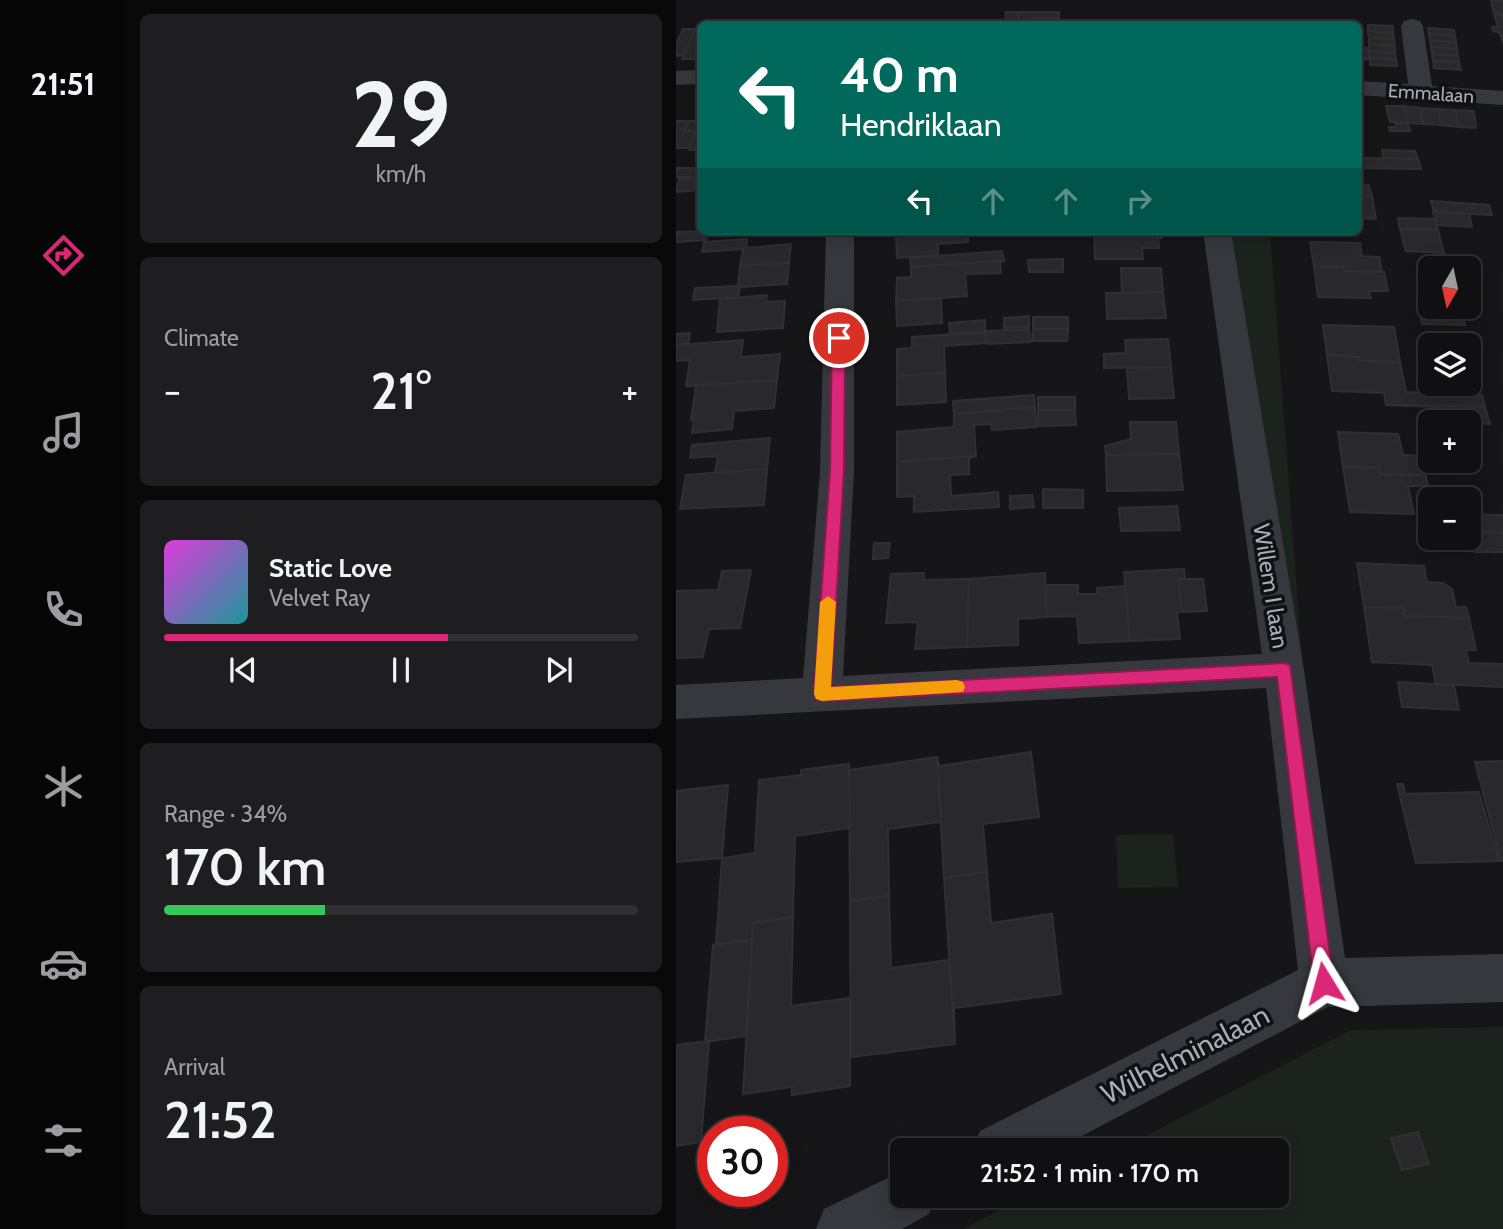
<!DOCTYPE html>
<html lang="en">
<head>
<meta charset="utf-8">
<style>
  body { margin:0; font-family:Cabin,sans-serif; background:#1e1e20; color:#f1f3f6; height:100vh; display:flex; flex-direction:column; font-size:26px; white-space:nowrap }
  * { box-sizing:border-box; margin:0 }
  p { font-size:23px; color:#9c9d9f }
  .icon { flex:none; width:38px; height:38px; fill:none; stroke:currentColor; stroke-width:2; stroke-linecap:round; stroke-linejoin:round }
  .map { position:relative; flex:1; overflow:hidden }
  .sheet { display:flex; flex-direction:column; gap:14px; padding:14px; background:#09090a; width:550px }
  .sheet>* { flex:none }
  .banner { position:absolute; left:21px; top:21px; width:665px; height:214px; border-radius:10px; box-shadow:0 4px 18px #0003,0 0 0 2px #303032; background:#00695c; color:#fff; overflow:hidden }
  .needle { width:46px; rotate:189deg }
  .fabs { position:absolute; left:742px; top:256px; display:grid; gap:14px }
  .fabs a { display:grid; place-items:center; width:63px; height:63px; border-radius:10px; background:#101012; box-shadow:0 4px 18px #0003,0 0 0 2px #303032; font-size:35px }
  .speed { position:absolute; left:21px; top:1116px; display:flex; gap:14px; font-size:35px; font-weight:700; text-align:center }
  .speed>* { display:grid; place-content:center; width:91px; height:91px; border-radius:50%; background:#101012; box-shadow:0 4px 18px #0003,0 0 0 2px #303032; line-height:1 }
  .speed .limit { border:10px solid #d22; background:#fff; color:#111 }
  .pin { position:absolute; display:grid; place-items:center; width:60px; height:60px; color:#fff; margin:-30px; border:4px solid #fff; border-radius:50%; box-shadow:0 2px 7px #0007 }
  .me { position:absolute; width:77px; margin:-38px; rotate:352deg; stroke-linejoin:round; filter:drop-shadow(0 0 5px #0008) }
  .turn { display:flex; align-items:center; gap:24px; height:147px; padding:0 28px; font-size:32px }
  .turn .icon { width:91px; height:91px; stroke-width:2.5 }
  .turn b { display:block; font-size:49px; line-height:60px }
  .lanes { display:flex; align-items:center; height:66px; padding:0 28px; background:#0003; justify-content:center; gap:35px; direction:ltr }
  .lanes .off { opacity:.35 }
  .big { font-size:52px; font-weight:600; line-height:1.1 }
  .sheet .widget { flex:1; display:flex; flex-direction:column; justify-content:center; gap:10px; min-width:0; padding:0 24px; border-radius:10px; background:#1e1e20 }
  .sheet .dial { align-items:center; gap:0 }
  .dial b { font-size:91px; line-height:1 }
  .song { display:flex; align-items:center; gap:21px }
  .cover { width:84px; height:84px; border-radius:10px; background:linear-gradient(135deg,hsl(300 70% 55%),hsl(180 70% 35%)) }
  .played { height:7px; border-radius:4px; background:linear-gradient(90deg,#db2777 60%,#303032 60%) }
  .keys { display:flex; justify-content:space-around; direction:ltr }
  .heat { display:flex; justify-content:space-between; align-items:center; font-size:38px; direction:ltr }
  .charge { height:10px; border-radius:5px; background:linear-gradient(90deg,#34c759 34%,#303032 0) }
  .trip { position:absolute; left:214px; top:1138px; width:399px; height:70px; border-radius:10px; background:#101012; box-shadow:0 4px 18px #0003,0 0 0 2px #303032; font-weight:600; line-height:70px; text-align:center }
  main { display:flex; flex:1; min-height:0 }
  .menu { display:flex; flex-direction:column; width:126px; justify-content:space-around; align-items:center; background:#060607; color:#9c9d9f }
  .menu .icon { width:49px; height:49px }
  .menu .on { color:#db2777 }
  .menu b { font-size:32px; color:#f1f3f6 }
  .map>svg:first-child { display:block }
  .green { fill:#1c231d }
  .building { fill:#29292c; stroke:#303034; stroke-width:2 }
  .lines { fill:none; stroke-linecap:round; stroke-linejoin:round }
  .minor { fill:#37383d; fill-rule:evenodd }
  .route { fill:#db2777; stroke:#8e194d; stroke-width:2 }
  .slow { fill:#f59e0b }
  .labels { text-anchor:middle; stroke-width:7; stroke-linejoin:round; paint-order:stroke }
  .far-street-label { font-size:19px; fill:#a8adb8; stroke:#111113 }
  .street-label { font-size:23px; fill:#a8adb8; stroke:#111113 }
  .near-street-label { font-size:28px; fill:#a8adb8; stroke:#111113 }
</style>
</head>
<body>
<main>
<nav class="menu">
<b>21:51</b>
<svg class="icon on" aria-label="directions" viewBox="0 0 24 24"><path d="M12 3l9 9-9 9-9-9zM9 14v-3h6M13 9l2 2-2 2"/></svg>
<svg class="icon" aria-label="music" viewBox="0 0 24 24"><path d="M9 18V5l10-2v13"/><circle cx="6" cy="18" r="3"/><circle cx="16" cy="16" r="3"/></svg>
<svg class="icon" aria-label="phone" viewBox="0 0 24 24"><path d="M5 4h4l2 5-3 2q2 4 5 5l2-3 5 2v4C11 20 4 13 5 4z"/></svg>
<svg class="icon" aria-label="climate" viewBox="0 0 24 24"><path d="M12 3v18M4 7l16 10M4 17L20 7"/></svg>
<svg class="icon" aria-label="car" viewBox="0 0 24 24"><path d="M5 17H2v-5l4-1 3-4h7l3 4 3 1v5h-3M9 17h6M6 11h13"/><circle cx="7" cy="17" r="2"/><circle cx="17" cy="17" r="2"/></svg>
<svg class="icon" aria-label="filters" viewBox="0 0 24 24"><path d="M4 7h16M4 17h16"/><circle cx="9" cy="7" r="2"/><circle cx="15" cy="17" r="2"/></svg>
</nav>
<section class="sheet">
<div class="widget dial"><b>29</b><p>km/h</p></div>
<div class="widget"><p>Climate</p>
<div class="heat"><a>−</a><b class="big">21°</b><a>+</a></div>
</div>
<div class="widget">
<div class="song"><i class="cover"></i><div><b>Static Love</b><p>Velvet Ray</p></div></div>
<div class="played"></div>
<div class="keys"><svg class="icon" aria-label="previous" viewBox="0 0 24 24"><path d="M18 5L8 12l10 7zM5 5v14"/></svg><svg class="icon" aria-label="pause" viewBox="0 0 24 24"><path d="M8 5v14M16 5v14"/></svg><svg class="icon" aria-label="next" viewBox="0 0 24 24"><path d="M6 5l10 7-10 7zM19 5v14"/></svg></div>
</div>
<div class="widget"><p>Range · 34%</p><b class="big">170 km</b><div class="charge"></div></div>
<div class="widget"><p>Arrival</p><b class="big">21:52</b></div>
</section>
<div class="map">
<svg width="828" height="1229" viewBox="0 0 828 1229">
  <rect width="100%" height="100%" fill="#161618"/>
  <g class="green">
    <polygon points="554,231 594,231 626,661"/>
    <polygon points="497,834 502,887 442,888 440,835"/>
    <polygon points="827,1027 827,1229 287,1229 353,1195 600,1195 600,1150 442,1150 675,1030"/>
  </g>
  <g class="building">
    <polygon points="815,0 828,0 828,15 818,14"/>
    <polygon points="330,12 343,12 342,24 329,24"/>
    <polygon points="343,12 383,12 383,18 356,18 355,24 342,24"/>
    <polygon points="818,14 828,15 828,45 823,32 817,31 816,27 822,27"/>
    <polygon points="692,25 717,26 717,33 692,31"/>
    <polygon points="752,28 778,30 779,36 753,34"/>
    <polygon points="7,29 20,29 8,55 0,56 0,44"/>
    <polygon points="692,31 717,33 718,39 693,38"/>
    <polygon points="753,34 779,36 780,42 754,41"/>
    <polygon points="16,38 24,38 24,59 6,59"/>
    <polygon points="693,38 718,39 719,46 693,44"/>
    <polygon points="754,41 780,42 781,49 755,47"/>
    <polygon points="693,44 719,46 719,53 693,51"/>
    <polygon points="682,47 693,48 694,60 682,59"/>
    <polygon points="755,47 781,49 782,56 756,54"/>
    <polygon points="693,51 719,53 720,59 694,58"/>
    <polygon points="756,54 782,56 783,62 757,61"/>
    <polygon points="694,58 720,59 721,66 694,65"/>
    <polygon points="757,61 783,62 785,70 758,68"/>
    <polygon points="710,106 727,106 732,123 714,122"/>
    <polygon points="727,106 744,108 747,124 732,123"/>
    <polygon points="744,108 762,109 765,125 747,124"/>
    <polygon points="762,109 780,110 783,127 765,125"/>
    <polygon points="780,110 798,111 800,128 783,127"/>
    <polygon points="0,121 13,121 8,131 19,131 13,148 0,148"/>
    <polygon points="13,121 24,121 24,150 13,150 19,131 8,131"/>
    <polygon points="719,123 732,123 734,131 714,131 713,127 720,127"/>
    <polygon points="706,150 739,151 742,159 708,159"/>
    <polygon points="682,158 742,159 745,169 682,168"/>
    <rect x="0" y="168" width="24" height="9"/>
    <polygon points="24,178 24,190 0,192 3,179"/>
    <polygon points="682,185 693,185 696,196 682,196"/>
    <polygon points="682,196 696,196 700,219 682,218"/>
    <polygon points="755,201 813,205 816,215 758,212"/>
    <polygon points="757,212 793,214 796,227 761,225"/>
    <polygon points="722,218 759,219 762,230 724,229"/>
    <polygon points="724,229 762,230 768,253 730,251"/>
    <polygon points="32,231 30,240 0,242 0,232"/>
    <polygon points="220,231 290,231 220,235"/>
    <polygon points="292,231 292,242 262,244 262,255 221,258 220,235"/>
    <polygon points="418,231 486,231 486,238 482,238 483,248 466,248 467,259 419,259"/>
    <polygon points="71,239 70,248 115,244 113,263 64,266 67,249 26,252 28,242"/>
    <polygon points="634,242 684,243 686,256 703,257 706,272 668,271 667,267 638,266"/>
    <polygon points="326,251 328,261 235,267 234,258"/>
    <polygon points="387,259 387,272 353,272 352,260"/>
    <polygon points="324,261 325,273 289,274 291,296 220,301 221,278 235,277 235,267"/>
    <polygon points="113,263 111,284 64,287 62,297 17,300 19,288 62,286 64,266"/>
    <polygon points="638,266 667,267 668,271 708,272 712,291 693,291 695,298 642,297"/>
    <polygon points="445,268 485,268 487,292 446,293"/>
    <polygon points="487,292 490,318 431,319 430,293"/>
    <polygon points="91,295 90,302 109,301 107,328 41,332 44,299"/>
    <polygon points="741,297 754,298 754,306 784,306 785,311 743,310"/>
    <polygon points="265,298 266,323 221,326 220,301"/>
    <polygon points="743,310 785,311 789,325 746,324"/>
    <polygon points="353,316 353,327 328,328 328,318"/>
    <rect x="357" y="317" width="35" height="12"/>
    <polygon points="309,320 309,332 274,334 273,323"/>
    <polygon points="647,325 718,327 724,362 684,361 683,357 651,355"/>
    <polygon points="353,329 354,342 311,344 310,331"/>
    <polygon points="357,329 392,329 391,341 356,341"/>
    <polygon points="309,332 310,343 268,346 269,373 221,376 221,349 236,348 236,337"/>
    <polygon points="14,333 12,344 0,345 0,334"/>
    <polygon points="492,339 495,367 428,368 428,354 450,353 449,340"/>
    <polygon points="67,340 65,357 104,354 101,380 10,386 14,360 0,361 0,345"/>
    <polygon points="651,355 683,357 684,361 724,362 730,392 806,395 809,407 710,405 708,393 656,391"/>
    <polygon points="495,367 498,398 453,399 451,368"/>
    <polygon points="269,373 270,402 221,405 221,376"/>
    <polygon points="101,380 98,408 58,411 56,429 16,433 18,419 15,420 20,386 10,386"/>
    <polygon points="358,395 359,407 278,414 277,401"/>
    <rect x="362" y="397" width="37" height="13"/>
    <polygon points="710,405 809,407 814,424 768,422 765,407"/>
    <polygon points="359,407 360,427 316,430 315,424 298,425 300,456 221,462 221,432 278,427 278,414"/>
    <polygon points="362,410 399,410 400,425 362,426"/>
    <polygon points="454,422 500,422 503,454 430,455 429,446 455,439"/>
    <polygon points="662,432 722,434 727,455 747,456 750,476 704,474 703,468 667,467"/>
    <polygon points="94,438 91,469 39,473 42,456 14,458 16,445"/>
    <polygon points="503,454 507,490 431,491 430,455"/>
    <polygon points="300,456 293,458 293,474 274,475 275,496 322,492 323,507 238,512 238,496 221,497 221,462"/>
    <polygon points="667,467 703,468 704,474 750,476 752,486 732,486 738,514 674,512"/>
    <polygon points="91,469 88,505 4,509 10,475"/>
    <polygon points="367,489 407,490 407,508 367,508"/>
    <polygon points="356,495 358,507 334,509 334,496"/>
    <polygon points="501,506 504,530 445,531 443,508"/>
    <polygon points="793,514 828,515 828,533 794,532"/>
    <polygon points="794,532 828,533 828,552 799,552"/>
    <polygon points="198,543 214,543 212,558 197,559"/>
    <polygon points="681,563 748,566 751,582 767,583 776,589 780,607 790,607 793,618 728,616 727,608 688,607"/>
    <polygon points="508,569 509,579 502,579 506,612 501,612 504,639 454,641 448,572"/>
    <polygon points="75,570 64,628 33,629 27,657 0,658 0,591 42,590 46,571"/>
    <polygon points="248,573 248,580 293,579 291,647 239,649 242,622 210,623 215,574"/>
    <polygon points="369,573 371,617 342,619 342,645 291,647 293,579"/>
    <polygon points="502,579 527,579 531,611 506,612"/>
    <polygon points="370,585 402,585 402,594 421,594 421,588 449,586 454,641 403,643 401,616 371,617"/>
    <polygon points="688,607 727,608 728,616 793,618 800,650 790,650 793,663 828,664 828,687 760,684 756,665 696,662"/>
    <polygon points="722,682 778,685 783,710 726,707"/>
    <polygon points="355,752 363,817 307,824 311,872 268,878 261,757 263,766"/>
    <polygon points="261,757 265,822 212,829 213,896 174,901 173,770"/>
    <polygon points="828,761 828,861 825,861 799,762"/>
    <polygon points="173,764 174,828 119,836 117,917 77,923 76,940 40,944 46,858 79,853 83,780 125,775 125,770"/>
    <polygon points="721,784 727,784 729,794 803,792 823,861 740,863"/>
    <polygon points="52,785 46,858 0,862 1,791"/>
    <polygon points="311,872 315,923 376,914 385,994 278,1008 279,1044 268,878"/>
    <polygon points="213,896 215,968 273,960 279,1044 175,1057 174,901"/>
    <polygon points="117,917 115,1006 174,998 174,1086 116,1095 116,1087 67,1094 77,923"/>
    <polygon points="76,940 70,1036 29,1042 37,945"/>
    <polygon points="33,1041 25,1142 0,1146 0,1045"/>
    <polygon points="742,1132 753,1164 726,1170 715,1138"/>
  </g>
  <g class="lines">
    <g class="minor">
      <polygon points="736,19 744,21 747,26 756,86 828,91 828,105 682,95 682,81 732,84 725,26 728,21"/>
      <polygon points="24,70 24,84 0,85 0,71"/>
      <polygon points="150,231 178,231 178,471 167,676 586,654 527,231 555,231 628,670 669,958 828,954 828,1002 652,1007 379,1150 296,1150 304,1131 622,970 590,688 0,719 0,685 127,678 144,471"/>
      <polygon points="226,1171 226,1195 261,1195 253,1214 226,1229 140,1229 148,1209"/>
    </g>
  </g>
  <polygon class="route" points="163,334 169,338 168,471 155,687 608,663 614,665 658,983 655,990 648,993 641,990 638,983 601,677 146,701 140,699 138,694 154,471 156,338"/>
  <polygon class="slow" points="152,596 160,602 155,687 281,680 287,682 289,687 287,692 146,701 140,699 138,694 144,602"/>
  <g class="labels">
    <g class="far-street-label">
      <text transform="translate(755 93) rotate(4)" y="7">Emmalaan</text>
    </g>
    <g class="street-label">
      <text transform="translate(595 586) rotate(81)" y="8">Willem I laan</text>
    </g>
    <g class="near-street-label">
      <text transform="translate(509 1054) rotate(-27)" y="10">Wilhelminalaan</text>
    </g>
  </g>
</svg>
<div class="fabs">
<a><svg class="needle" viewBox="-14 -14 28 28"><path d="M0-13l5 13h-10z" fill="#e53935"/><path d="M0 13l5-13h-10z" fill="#9c9d9f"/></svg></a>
<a><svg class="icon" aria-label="layers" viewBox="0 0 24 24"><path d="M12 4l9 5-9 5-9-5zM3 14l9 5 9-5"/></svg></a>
<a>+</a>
<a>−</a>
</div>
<div class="speed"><div class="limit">30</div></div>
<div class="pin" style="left:163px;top:338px;background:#d93025"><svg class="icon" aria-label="arrive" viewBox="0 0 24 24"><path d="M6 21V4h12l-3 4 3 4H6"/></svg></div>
<svg class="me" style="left:648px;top:983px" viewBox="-20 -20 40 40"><path d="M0-17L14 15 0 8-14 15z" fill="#db2777" stroke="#fff" stroke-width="4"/></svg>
<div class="trip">21:52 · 1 min · 170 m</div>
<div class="banner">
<div class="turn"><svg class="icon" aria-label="left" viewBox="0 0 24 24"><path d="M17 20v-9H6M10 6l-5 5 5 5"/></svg><div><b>40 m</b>Hendriklaan</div></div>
<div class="lanes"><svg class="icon" aria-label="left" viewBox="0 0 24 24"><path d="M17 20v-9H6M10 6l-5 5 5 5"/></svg><svg class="icon off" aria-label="ahead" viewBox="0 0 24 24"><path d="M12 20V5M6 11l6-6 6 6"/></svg><svg class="icon off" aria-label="ahead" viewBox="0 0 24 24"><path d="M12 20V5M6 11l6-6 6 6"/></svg><svg class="icon off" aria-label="right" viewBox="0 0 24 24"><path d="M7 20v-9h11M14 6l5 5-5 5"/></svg></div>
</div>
</div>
</main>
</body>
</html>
